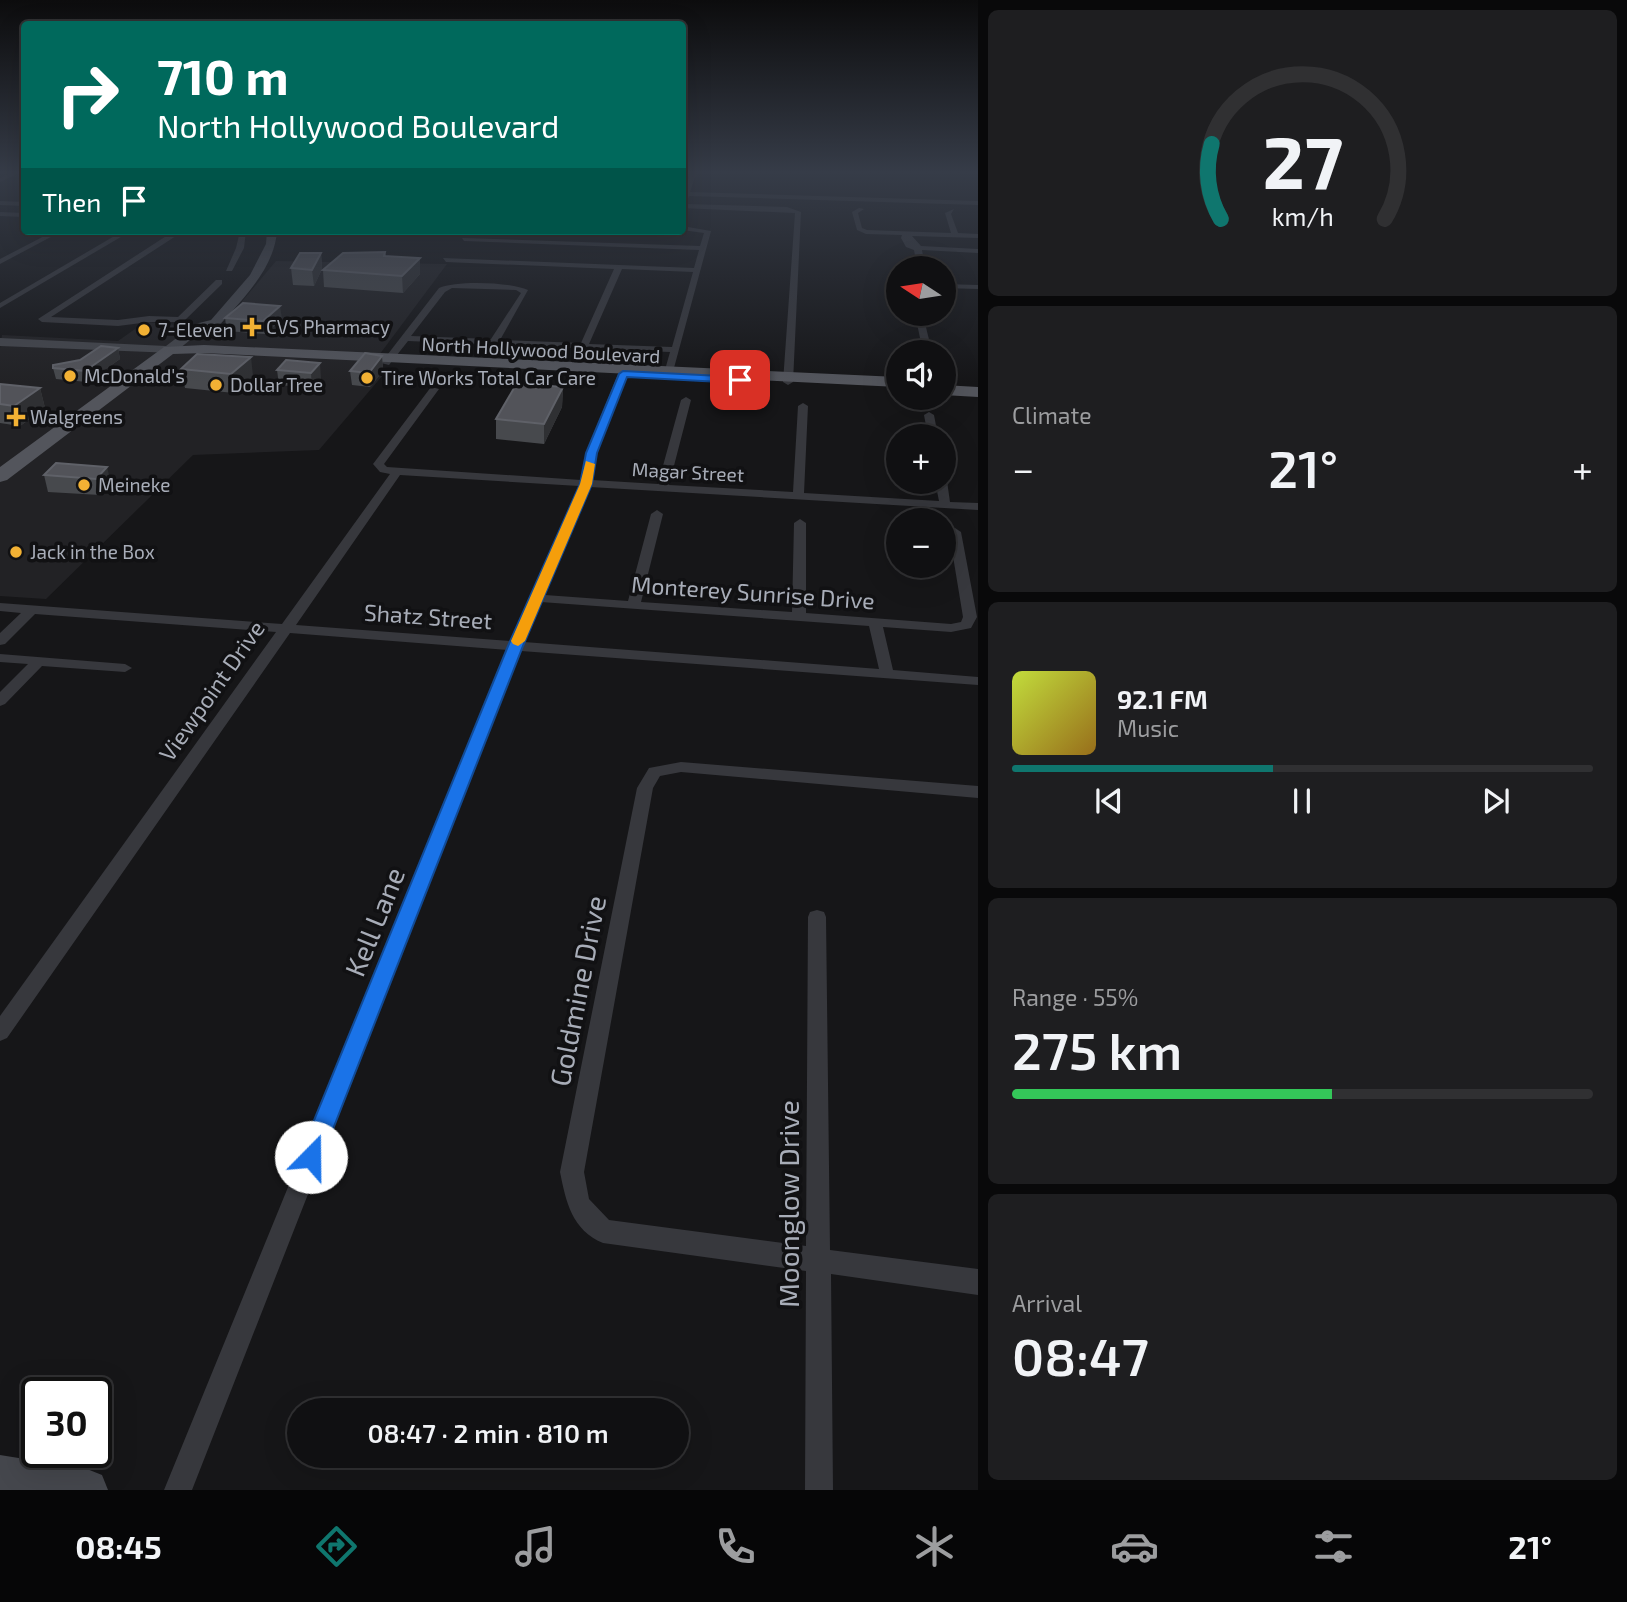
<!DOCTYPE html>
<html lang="en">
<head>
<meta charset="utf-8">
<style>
  body { margin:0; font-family:"Exo 2",sans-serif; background:#1e1e20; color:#f1f3f6; height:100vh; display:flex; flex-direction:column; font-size:26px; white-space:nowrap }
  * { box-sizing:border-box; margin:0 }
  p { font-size:23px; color:#9c9d9f }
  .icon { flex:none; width:38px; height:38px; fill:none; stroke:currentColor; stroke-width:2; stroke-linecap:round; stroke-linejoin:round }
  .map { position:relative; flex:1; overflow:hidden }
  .side { display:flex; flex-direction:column; gap:10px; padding:10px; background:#09090a; width:649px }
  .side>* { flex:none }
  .guide { position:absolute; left:21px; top:21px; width:665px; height:214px; border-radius:7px; box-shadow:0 7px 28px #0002,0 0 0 2px #303032; background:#00695c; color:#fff; overflow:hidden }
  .needle { width:46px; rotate:282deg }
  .controls { position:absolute; left:886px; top:256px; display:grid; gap:14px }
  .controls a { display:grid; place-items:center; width:70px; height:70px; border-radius:50%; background:#101012; box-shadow:0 7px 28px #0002,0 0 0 2px #303032; font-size:35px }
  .speed { position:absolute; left:21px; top:1377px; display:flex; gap:14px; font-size:35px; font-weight:700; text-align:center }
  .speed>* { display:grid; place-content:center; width:91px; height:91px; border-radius:50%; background:#101012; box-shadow:0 7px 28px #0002,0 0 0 2px #303032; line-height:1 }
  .speed .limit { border:4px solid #111; border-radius:10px; background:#fff; color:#111 }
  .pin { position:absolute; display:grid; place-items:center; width:60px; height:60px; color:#fff; margin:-30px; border-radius:14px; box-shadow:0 4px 10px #0006 }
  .me { position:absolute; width:77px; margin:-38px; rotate:22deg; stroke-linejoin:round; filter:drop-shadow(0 0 5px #0008) }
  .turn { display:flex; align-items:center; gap:24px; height:147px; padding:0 21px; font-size:32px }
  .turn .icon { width:91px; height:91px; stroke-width:2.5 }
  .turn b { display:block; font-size:49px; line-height:60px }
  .then { display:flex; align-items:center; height:66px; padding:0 21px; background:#0003; gap:14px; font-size:26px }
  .big { font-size:52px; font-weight:600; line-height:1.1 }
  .side .widget { flex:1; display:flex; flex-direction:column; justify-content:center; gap:10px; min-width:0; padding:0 24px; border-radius:10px; background:#1e1e20 }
  .side .dial { align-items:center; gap:0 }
  .dial svg { height:182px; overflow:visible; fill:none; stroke:#303032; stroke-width:7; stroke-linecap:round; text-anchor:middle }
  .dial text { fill:#f1f3f6; stroke:none }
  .song { display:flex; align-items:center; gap:21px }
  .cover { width:84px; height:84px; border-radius:10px; background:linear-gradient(135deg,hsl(70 70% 55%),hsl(40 70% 35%)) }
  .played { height:7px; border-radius:4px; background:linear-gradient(90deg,#0f766e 45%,#303032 45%) }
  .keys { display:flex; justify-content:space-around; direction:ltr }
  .heat { display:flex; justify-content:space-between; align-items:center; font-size:38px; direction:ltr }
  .charge { height:10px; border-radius:5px; background:linear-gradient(90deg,#34c759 55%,#303032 0) }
  .trip { position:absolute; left:287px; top:1398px; width:402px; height:70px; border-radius:35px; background:#101012; box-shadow:0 7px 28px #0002,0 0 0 2px #303032; font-weight:600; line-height:70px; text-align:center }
  .tabs { display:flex; height:112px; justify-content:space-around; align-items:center; background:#060607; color:#9c9d9f }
  .tabs .icon { width:49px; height:49px }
  .tabs .selected { color:#0f766e }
  .tabs b { font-size:32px; color:#f1f3f6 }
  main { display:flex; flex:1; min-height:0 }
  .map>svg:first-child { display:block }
  .built { fill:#222225 }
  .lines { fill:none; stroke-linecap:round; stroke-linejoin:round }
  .street { fill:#37383d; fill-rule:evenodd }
  .secondary { fill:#45474d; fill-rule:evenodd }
  .primary { fill:#53555c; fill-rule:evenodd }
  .wall { fill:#47494d }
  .shaded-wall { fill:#2f3033 }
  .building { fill:#525359; stroke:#5f6168; stroke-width:2 }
  .route { fill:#1a73e8; stroke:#114b97; stroke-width:2 }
  .slow { fill:#f59e0b }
  .poi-dot { fill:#f2b134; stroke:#111113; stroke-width:2.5 }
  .labels { text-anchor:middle; stroke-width:7; stroke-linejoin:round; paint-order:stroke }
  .far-poi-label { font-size:19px; fill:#a8adb8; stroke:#111113; text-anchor:start }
  .far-street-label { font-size:19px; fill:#a8adb8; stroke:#111113 }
  .street-label { font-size:23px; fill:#a8adb8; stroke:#111113 }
  .near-street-label { font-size:28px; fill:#a8adb8; stroke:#111113 }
</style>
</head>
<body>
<main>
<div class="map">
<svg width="978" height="1490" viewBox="0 0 978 1490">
  <rect width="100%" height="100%" fill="#161618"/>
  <polygon class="built" points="276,261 447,264 371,366 389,368 319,450 193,455 46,599 0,596 0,348 2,335 118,341 145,322 219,329"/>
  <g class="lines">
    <g class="street">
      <polygon points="8,174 17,174 0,182 0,178"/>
      <polygon points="690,174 696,174 690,192 978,201 978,205 689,196 686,204 787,207 801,212 793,382 788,385 783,382 795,213 682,208 682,198"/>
      <polygon points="0,201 24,202 24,206 0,205"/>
      <polygon points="859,208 864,209 858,213 862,228 867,230 951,233 945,213 954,209 951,214 958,233 978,234 978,238 912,236 921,246 978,249 978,253 922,250 925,268 917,268 914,250 906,247 901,238 902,235 866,234 857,230 852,212"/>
      <polygon points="0,212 24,213 24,217 0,216"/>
      <path d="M682,226L711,231L671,379L663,377L670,352L408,341L389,365L381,363L439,288C457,280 510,282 528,290L500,340L581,343L614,269L446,262L443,258L694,268L699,250L464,241L462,238L700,246L704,233L682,230ZM622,269L693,272L672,347L589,344ZM452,288L516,290L521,293L491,339L411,336L445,292Z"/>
      <polygon points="54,231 62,231 0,264 0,259"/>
      <polygon points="123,231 131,231 0,308 0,303"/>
      <polygon points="174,231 225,231 179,234 51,317 118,320 149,316 178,317 216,280 222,280 222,284 183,322 149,322 118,326 42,322 38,319"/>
      <polygon points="240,231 246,231 244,248 232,271 226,271 236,248"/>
      <polygon points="943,284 978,285 978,289 943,288"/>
      <polygon points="920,316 924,319 932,352 923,352 916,319"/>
      <path d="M623,371L628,374L596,453L592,480L658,484L681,400L686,397L691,400L669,485L793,492L798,406L803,403L808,406L804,493L939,501L935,481H943V478L947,481L950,502L978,503V510L590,487L545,595L628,601L651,514L657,510L663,514L641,602L792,612L794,523L800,519L806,523V613L951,624L961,622L963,617L949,532L955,528L961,532L977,617L971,628L951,632L883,627L893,670L978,677V685L521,651L192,1490H164L508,650L290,633L7,1038L0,1041V1016L276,632L35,614L5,644L0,645V633L21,613L0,611V603L282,624L390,474L380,472L373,464L431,387L439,389L384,464L387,467L581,480L586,453L618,374ZM400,475L579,486L511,641L296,625ZM541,602L869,626L879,669L524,642Z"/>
      <polygon points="929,412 934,415 938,436 928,436 924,415"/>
      <polygon points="0,654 125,664 132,668 125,672 42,666 5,704 0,706 0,692 28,664 0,662"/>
      <path d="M681,762L978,786V798L681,772L660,776L653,788L584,1172L589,1199L609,1220L806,1246L808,917L810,912L817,910L824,912L826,917L830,1250L978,1269V1295L831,1274L833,1490H805L806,1271L603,1243C572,1230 566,1202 560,1172L637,788L649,768Z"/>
    </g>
    <g class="secondary">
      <path d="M267,231H277C274,273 235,306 209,337H201L200,332L174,353L0,346V338L166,346L195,324L211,320L250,275L266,244Z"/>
      <polygon points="0,1455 87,1469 102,1475 108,1490 0,1490"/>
    </g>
    <g class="primary">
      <polygon points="204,345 898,377 898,387 204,353 173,354 7,480 0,482 0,467 164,347"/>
      <polygon points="943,385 978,387 978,397 943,395"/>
    </g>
  </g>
  <g class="wall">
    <polygon points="385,252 386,256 420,258 420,274 403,293 324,287 323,270"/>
    <polygon points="321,253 322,269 314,286 293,285 291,268"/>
    <polygon points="225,318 282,319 265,334 227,331"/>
    <polygon points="118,348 120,359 87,382 56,379 53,368"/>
    <polygon points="382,356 383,371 370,387 352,385 350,371"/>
    <polygon points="286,360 321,378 312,388 279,385 277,370"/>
    <polygon points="181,369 253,376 234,393 185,388"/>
    <polygon points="0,384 40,388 45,408 20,426 0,423"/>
    <polygon points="563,387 562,407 544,444 496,439 496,419"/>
    <polygon points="56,463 111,483 100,495 48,492 44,475"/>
  </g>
  <g class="shaded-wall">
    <polygon points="321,253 322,269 314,286 312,270"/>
    <polygon points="420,258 420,274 403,293 402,276"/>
    <polygon points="280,306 282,319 265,334 263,321"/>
    <polygon points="118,348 120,359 87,382 85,371"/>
    <polygon points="382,356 383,371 370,387 369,373"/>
    <polygon points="251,357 253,376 234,393 231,374"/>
    <polygon points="320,363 321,378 312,388 311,373"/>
    <polygon points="563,387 562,407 544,444 544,424"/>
    <polygon points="40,388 45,408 20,426 14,406"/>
    <polygon points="107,467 111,483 100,495 96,479"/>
  </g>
  <g class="building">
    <polygon points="385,252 384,256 420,258 402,276 323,270 343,253"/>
    <polygon points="300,253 321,253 312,270 291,268"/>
    <polygon points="243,303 280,306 263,321 225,318"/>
    <polygon points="101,346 118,348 85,371 53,368 53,365 80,360"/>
    <polygon points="365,353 382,356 369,373 350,371"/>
    <polygon points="197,354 251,357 231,374 181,369"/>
    <polygon points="286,360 320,363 311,373 277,370"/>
    <polygon points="517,383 563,387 544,424 496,419"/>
    <polygon points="0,384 40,388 14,406 0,404"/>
    <polygon points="56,463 107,467 96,479 44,475"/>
  </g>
  <linearGradient id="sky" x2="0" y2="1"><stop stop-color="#0c0c0d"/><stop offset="0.45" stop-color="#363c48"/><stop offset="1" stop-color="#363c48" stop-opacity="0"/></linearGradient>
  <rect width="978" height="383" fill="url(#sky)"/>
  <polygon class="route" points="623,371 740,377 745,380 740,383 627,377 597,453 592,484 523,646 322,1157 319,1165 311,1168 303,1165 299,1157 508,646 580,484 586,453 619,374"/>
  <polygon class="slow" points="586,461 595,464 592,484 525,641 518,646 513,644 511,641 580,484"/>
  <g class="poi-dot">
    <path d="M248.5 316.5h7v7h7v7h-7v7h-7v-7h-7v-7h7z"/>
    <circle cx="144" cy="330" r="7"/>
    <circle cx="70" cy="376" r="7"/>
    <circle cx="367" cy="378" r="7"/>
    <circle cx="216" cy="385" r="7"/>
    <path d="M12.5 406.5h7v7h7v7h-7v7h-7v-7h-7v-7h7z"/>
    <circle cx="84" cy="485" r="7"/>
    <circle cx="16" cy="552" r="7"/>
  </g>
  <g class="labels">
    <g class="far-poi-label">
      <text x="266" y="334">CVS Pharmacy</text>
      <text x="158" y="337">7-Eleven</text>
      <text x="84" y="383">McDonald's</text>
      <text x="381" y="385">Tire Works Total Car Care</text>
      <text x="230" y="392">Dollar Tree</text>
      <text x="30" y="424">Walgreens</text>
      <text x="98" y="492">Meineke</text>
      <text x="30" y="559">Jack in the Box</text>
    </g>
    <g class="far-street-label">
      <text transform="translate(541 350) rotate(3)" y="7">North Hollywood Boulevard</text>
      <text transform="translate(688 472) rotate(3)" y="7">Magar Street</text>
    </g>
    <g class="street-label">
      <text transform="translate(753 593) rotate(4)" y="8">Monterey Sunrise Drive</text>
      <text transform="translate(428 617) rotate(4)" y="8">Shatz Street</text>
      <text transform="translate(212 691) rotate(-55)" y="8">Viewpoint Drive</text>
    </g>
    <g class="near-street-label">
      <text transform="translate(375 922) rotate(-68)" y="10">Kell Lane</text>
      <text transform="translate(578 991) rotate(-79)" y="10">Goldmine Drive</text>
      <text transform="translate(789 1204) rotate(-90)" y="10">Moonglow Drive</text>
    </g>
  </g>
</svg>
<div class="controls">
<a><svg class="needle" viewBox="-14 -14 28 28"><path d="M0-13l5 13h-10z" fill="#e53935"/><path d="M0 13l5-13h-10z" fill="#9c9d9f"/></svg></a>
<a><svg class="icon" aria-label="sound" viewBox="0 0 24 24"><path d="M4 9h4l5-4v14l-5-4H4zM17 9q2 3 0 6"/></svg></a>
<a>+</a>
<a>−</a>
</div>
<div class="speed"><div class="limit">30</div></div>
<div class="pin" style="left:740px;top:380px;background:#d93025"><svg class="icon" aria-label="arrive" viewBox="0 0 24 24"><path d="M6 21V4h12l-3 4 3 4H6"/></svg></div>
<svg class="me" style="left:311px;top:1157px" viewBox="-20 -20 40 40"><circle r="19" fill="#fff"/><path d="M0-13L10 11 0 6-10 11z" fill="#1a73e8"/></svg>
<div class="trip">08:47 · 2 min · 810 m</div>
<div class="guide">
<div class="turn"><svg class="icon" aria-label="right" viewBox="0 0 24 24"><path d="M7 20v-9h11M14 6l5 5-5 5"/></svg><div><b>710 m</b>North Hollywood Boulevard</div></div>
<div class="then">Then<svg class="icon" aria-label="arrive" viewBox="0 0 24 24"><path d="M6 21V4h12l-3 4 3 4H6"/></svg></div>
</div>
</div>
<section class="side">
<div class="widget dial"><svg viewBox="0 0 100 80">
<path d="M14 69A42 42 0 1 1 86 69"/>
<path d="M14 69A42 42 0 0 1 10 36" stroke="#0f766e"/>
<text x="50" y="56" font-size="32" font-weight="700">27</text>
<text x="50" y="72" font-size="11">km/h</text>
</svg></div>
<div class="widget"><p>Climate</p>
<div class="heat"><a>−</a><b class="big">21°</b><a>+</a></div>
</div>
<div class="widget">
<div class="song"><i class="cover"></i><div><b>92.1 FM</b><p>Music</p></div></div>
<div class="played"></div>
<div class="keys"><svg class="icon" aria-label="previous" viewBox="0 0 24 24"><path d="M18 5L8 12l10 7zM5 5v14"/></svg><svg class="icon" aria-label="pause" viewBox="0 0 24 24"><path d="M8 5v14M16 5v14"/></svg><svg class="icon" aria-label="next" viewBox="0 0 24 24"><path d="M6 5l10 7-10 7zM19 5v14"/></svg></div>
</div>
<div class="widget"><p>Range · 55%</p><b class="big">275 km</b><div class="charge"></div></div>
<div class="widget"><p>Arrival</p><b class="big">08:47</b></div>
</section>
</main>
<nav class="tabs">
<b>08:45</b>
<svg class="icon selected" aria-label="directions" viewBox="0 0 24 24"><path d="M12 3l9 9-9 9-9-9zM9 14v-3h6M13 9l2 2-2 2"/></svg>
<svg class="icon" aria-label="music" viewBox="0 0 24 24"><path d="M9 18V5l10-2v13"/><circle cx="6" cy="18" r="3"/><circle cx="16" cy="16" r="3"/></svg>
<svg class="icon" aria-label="phone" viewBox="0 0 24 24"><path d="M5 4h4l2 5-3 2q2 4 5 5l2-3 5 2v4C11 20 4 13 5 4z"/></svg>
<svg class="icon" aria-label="climate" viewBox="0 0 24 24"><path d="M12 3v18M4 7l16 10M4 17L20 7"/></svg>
<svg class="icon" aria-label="car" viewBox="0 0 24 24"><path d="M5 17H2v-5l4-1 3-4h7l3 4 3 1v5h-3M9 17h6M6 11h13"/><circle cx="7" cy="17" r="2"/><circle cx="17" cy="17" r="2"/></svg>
<svg class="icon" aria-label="filters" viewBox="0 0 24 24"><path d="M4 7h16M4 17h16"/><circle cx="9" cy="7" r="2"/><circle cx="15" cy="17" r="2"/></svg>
<b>21°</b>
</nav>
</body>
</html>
